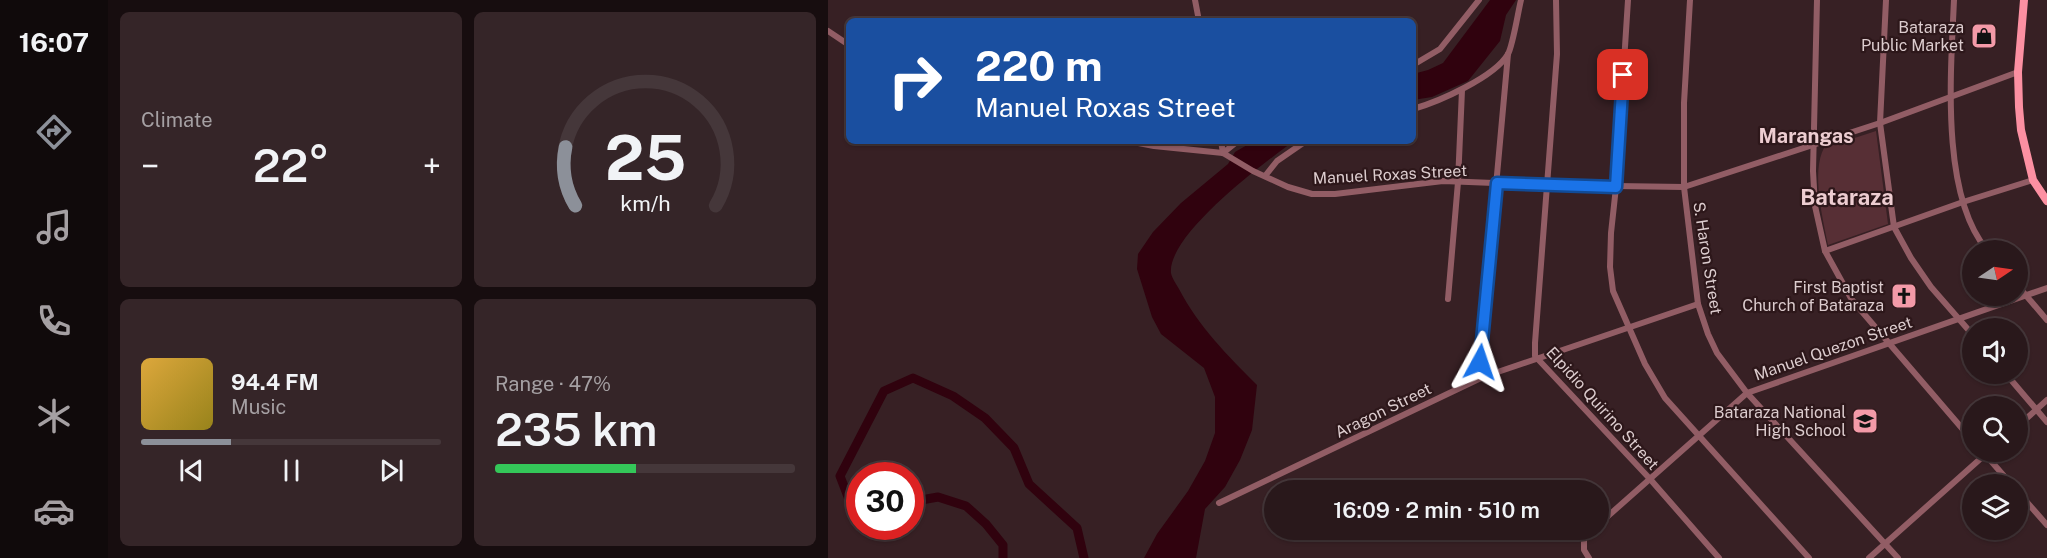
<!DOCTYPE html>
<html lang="en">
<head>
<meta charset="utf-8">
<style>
  body { margin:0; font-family:"Public Sans",sans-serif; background:#352528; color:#f1f3f6; height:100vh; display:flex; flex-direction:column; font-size:22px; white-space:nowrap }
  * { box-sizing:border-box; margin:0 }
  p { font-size:20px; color:#a5a0a3 }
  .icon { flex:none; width:33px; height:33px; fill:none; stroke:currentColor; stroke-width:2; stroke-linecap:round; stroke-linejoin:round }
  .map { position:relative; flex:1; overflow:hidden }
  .panel { display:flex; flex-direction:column; gap:12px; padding:12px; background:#170d0f; width:720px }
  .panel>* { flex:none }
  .top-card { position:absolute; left:18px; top:18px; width:570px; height:126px; border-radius:9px; box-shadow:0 2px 4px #0004,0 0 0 2px #45373a; background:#1a4fa0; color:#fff; overflow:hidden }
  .needle { width:39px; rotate:77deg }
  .buttons { position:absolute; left:1134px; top:240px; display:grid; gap:12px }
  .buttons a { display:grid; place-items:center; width:66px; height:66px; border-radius:50%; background:#29181b; box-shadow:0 2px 4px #0004,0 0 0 2px #45373a; font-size:30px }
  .speed { position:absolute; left:18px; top:462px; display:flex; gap:12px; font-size:30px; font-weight:700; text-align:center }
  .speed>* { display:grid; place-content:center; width:78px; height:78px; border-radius:50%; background:#29181b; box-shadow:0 2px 4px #0004,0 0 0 2px #45373a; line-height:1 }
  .speed .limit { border:9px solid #d22; background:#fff; color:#111 }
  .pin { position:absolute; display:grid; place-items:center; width:51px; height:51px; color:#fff; margin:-26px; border-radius:12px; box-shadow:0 3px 9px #0006 }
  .me { position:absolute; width:66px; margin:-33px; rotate:5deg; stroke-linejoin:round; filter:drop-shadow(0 0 4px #0008) }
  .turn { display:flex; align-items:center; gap:21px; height:126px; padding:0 30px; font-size:27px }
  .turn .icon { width:78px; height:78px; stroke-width:2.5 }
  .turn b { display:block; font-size:42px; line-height:51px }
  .big { font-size:45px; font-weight:600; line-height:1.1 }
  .panel .widget { flex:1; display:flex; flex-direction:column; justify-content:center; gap:9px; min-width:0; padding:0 21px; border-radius:9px; background:#352528 }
  .panel .dial { align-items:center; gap:0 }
  .dial svg { height:156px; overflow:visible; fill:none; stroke:#45373a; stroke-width:7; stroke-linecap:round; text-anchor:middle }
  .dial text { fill:#f1f3f6; stroke:none }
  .song { display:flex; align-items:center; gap:18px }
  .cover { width:72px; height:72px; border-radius:9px; background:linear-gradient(135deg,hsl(40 70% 55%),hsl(50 70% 35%)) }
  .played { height:6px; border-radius:3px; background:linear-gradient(90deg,#8c9099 30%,#45373a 30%) }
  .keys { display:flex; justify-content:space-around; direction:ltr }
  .heat { display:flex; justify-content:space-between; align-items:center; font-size:33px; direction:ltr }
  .charge { height:9px; border-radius:4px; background:linear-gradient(90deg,#34c759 47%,#45373a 0) }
  .panel .tiles { flex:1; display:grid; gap:12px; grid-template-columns:repeat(2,1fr) }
  .trip { position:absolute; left:436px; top:480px; width:345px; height:60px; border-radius:30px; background:#29181b; box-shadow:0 2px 4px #0004,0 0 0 2px #45373a; font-weight:600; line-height:60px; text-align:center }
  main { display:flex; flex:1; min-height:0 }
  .dock { display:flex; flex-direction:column; width:108px; justify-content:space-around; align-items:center; background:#100a0b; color:#a5a0a3 }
  .dock .icon { width:42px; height:42px }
  .dock .on { color:#8c9099 }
  .dock b { font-size:27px; color:#f1f3f6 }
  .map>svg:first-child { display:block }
  .green { fill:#572f35 }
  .water { fill:#30020e }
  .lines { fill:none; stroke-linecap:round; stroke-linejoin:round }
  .river { stroke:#30020e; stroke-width:9 }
  .minor { stroke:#925d65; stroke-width:6 }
  .major { stroke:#fc90a2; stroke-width:8 }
  .route-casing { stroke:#114b97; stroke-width:15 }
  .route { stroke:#1a73e8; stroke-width:10 }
  .labels { text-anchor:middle; stroke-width:4.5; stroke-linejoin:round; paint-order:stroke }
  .poi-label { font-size:16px; fill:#dcccce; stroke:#2d171a; text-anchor:end }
  .street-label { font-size:16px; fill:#dcccce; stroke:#2d171a }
  .quarter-label { font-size:20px; font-weight:bold; fill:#edcdd1; stroke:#2d171a }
  .district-label { font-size:22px; font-weight:bold; fill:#edcdd1; stroke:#2d171a }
</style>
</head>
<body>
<main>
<nav class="dock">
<b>16:07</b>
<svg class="icon on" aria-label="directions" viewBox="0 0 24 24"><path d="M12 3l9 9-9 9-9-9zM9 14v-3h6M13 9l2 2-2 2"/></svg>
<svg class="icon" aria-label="music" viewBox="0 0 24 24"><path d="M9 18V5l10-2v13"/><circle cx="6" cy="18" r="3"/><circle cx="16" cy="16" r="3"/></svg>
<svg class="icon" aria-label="phone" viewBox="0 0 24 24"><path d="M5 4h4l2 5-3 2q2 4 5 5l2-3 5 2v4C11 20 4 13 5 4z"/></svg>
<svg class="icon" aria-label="climate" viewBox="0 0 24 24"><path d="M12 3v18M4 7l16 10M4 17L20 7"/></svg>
<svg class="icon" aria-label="car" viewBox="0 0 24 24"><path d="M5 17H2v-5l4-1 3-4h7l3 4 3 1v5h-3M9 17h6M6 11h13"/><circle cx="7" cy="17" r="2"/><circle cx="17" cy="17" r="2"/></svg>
</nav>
<section class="panel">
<div class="tiles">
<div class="widget"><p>Climate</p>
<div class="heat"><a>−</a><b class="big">22°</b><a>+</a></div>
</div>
<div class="widget dial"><svg viewBox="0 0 100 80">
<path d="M14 69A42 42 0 1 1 86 69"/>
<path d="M14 69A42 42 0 0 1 9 39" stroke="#8c9099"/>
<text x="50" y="56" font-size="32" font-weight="700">25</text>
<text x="50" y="72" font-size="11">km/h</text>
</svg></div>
<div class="widget">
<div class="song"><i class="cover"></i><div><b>94.4 FM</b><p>Music</p></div></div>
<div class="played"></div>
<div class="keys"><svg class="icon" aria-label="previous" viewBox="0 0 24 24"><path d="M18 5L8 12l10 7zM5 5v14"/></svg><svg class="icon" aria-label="pause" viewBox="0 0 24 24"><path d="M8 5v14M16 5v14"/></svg><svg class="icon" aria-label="next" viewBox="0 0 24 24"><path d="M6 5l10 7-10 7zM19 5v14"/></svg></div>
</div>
<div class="widget"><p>Range · 47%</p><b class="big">235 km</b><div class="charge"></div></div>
</div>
</section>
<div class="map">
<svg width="1219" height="558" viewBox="0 0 1219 558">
  <rect width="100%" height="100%" fill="#372024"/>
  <path class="green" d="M1048,131L1060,224L1000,245C995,219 983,172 996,148Z"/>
  <g class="water">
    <polygon points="662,0 688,0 678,15 672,41 640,81 604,97 585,100 585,74 600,70 615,63"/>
    <path d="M426,141H466C437,162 339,235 343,273C344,278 348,284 351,289C370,326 400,356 429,385L424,430L412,460L397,487L377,509L368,558H316L329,534L360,491L377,461L387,433V397L376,368L333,334L324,317L309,269L310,254L325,232L353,203L400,164L407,152Z"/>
  </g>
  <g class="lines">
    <g class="river">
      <polyline points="32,501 22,502 12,476 56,391 85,378 125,396 157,418 186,448 201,484 249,528 256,558"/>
      <polyline points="82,502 110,497 138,506 158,524 175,545 175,558"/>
    </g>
    <g class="minor">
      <polyline points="367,0 371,21"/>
      <polyline points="728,0 729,54 707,343 707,356 822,479 891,558"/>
      <polyline points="800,0 788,187 783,233 782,267 785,291 817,364 837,398 981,558"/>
      <polyline points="862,0 856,103 856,187 870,304 880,334 889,353 919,393 1070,558"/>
      <polyline points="989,0 985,171 987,206 997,251 1024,300 1144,440"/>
      <polyline points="1058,0 1052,123 1066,227 1083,258 1103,287 1144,334"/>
      <path d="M1126,0C1123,70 1112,194 1159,250"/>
      <polyline points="0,31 21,45"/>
      <polyline points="585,65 612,49 651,0"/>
      <path d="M585,109C610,102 667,77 680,54C685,45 690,12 693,0"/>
      <polyline points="300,141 326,146 395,153 425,171 460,187 484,194 507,194 615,181 719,185 856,187 1052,123 1190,72"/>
      <polyline points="393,141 395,153"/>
      <polyline points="395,153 410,141"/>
      <polyline points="437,176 449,161 478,141"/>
      <polyline points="997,251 1135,202 1205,180"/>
      <polyline points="1190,286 1219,320"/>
      <polyline points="620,299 630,182 634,90"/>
      <polyline points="1178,374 1219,422"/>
      <polyline points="655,377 652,362 680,54"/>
      <polyline points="1190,426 1219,400"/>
      <polyline points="1156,453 1183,484"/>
      <polyline points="1190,492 1219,525"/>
      <polyline points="391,503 655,377 870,304"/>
      <polyline points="771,524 919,393 1219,288"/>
      <polyline points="743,530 756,538"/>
      <polyline points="756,538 756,550 761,558"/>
      <polyline points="756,538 764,530"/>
      <polyline points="1041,558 1160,452"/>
    </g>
    <polyline class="major" points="1196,0 1190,72 1191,107 1193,130 1205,180 1219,201"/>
  </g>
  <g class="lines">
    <g class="route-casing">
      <polyline id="route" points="652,362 669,183 788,187 795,75"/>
    </g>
    <use href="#route" class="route"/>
  </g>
  <defs>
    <g id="shop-square" transform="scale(1.35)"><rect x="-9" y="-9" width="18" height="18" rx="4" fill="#f39aa8" stroke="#2d171a"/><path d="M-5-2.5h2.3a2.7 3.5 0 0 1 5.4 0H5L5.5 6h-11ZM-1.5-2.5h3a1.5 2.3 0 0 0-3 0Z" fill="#111"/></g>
    <g id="church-square" transform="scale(1.35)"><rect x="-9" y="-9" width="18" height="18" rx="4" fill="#f39aa8" stroke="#2d171a"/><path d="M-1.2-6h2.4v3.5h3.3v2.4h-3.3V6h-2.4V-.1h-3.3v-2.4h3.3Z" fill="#111"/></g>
    <g id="school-square" transform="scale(1.35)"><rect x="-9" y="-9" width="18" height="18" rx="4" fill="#f39aa8" stroke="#2d171a"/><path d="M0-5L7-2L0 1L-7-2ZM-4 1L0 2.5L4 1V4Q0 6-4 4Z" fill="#111"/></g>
  </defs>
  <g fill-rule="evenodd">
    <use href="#shop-square" x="1156" y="36"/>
    <use href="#church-square" x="1076" y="296"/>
    <use href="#school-square" x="1037" y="421"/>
  </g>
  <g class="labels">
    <g class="poi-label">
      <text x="1136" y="33">Bataraza<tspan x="1136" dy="18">Public Market</tspan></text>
      <text x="1056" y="293">First Baptist<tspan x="1056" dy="18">Church of Bataraza</tspan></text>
      <text x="1018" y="418">Bataraza National<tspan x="1018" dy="18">High School</tspan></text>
    </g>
    <g class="street-label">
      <text transform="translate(562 174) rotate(-3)" y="6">Manuel Roxas Street</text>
      <text transform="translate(880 258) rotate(81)" y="6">S. Haron Street</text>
      <text transform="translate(1005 348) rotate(-19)" y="6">Manuel Quezon Street</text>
      <text transform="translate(775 408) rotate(48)" y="6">Elpidio Quirino Street</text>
      <text transform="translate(555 410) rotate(-26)" y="6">Aragon Street</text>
    </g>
    <g class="quarter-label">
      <text x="978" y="143">Marangas</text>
    </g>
    <g class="district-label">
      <text x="1019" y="205">Bataraza</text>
    </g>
  </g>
</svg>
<div class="buttons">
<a><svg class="needle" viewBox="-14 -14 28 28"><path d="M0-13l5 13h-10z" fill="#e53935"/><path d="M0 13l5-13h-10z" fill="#a5a0a3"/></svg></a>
<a><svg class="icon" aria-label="sound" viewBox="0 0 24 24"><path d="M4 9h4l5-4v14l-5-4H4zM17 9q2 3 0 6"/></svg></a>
<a><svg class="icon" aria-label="search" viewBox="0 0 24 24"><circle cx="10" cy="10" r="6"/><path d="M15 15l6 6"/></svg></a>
<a><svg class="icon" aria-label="layers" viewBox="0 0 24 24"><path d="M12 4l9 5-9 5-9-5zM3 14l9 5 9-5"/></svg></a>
</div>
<div class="speed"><div class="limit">30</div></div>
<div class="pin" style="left:795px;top:75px;background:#d93025"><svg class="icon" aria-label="arrive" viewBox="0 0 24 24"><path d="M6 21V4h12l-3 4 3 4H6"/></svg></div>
<svg class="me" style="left:652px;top:362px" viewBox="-20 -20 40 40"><path d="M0-17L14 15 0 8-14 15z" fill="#1a73e8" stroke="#fff" stroke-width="4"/></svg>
<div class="trip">16:09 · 2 min · 510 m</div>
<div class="top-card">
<div class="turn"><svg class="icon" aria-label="right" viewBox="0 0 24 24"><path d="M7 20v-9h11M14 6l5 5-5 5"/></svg><div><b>220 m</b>Manuel Roxas Street</div></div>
</div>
</div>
</main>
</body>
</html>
